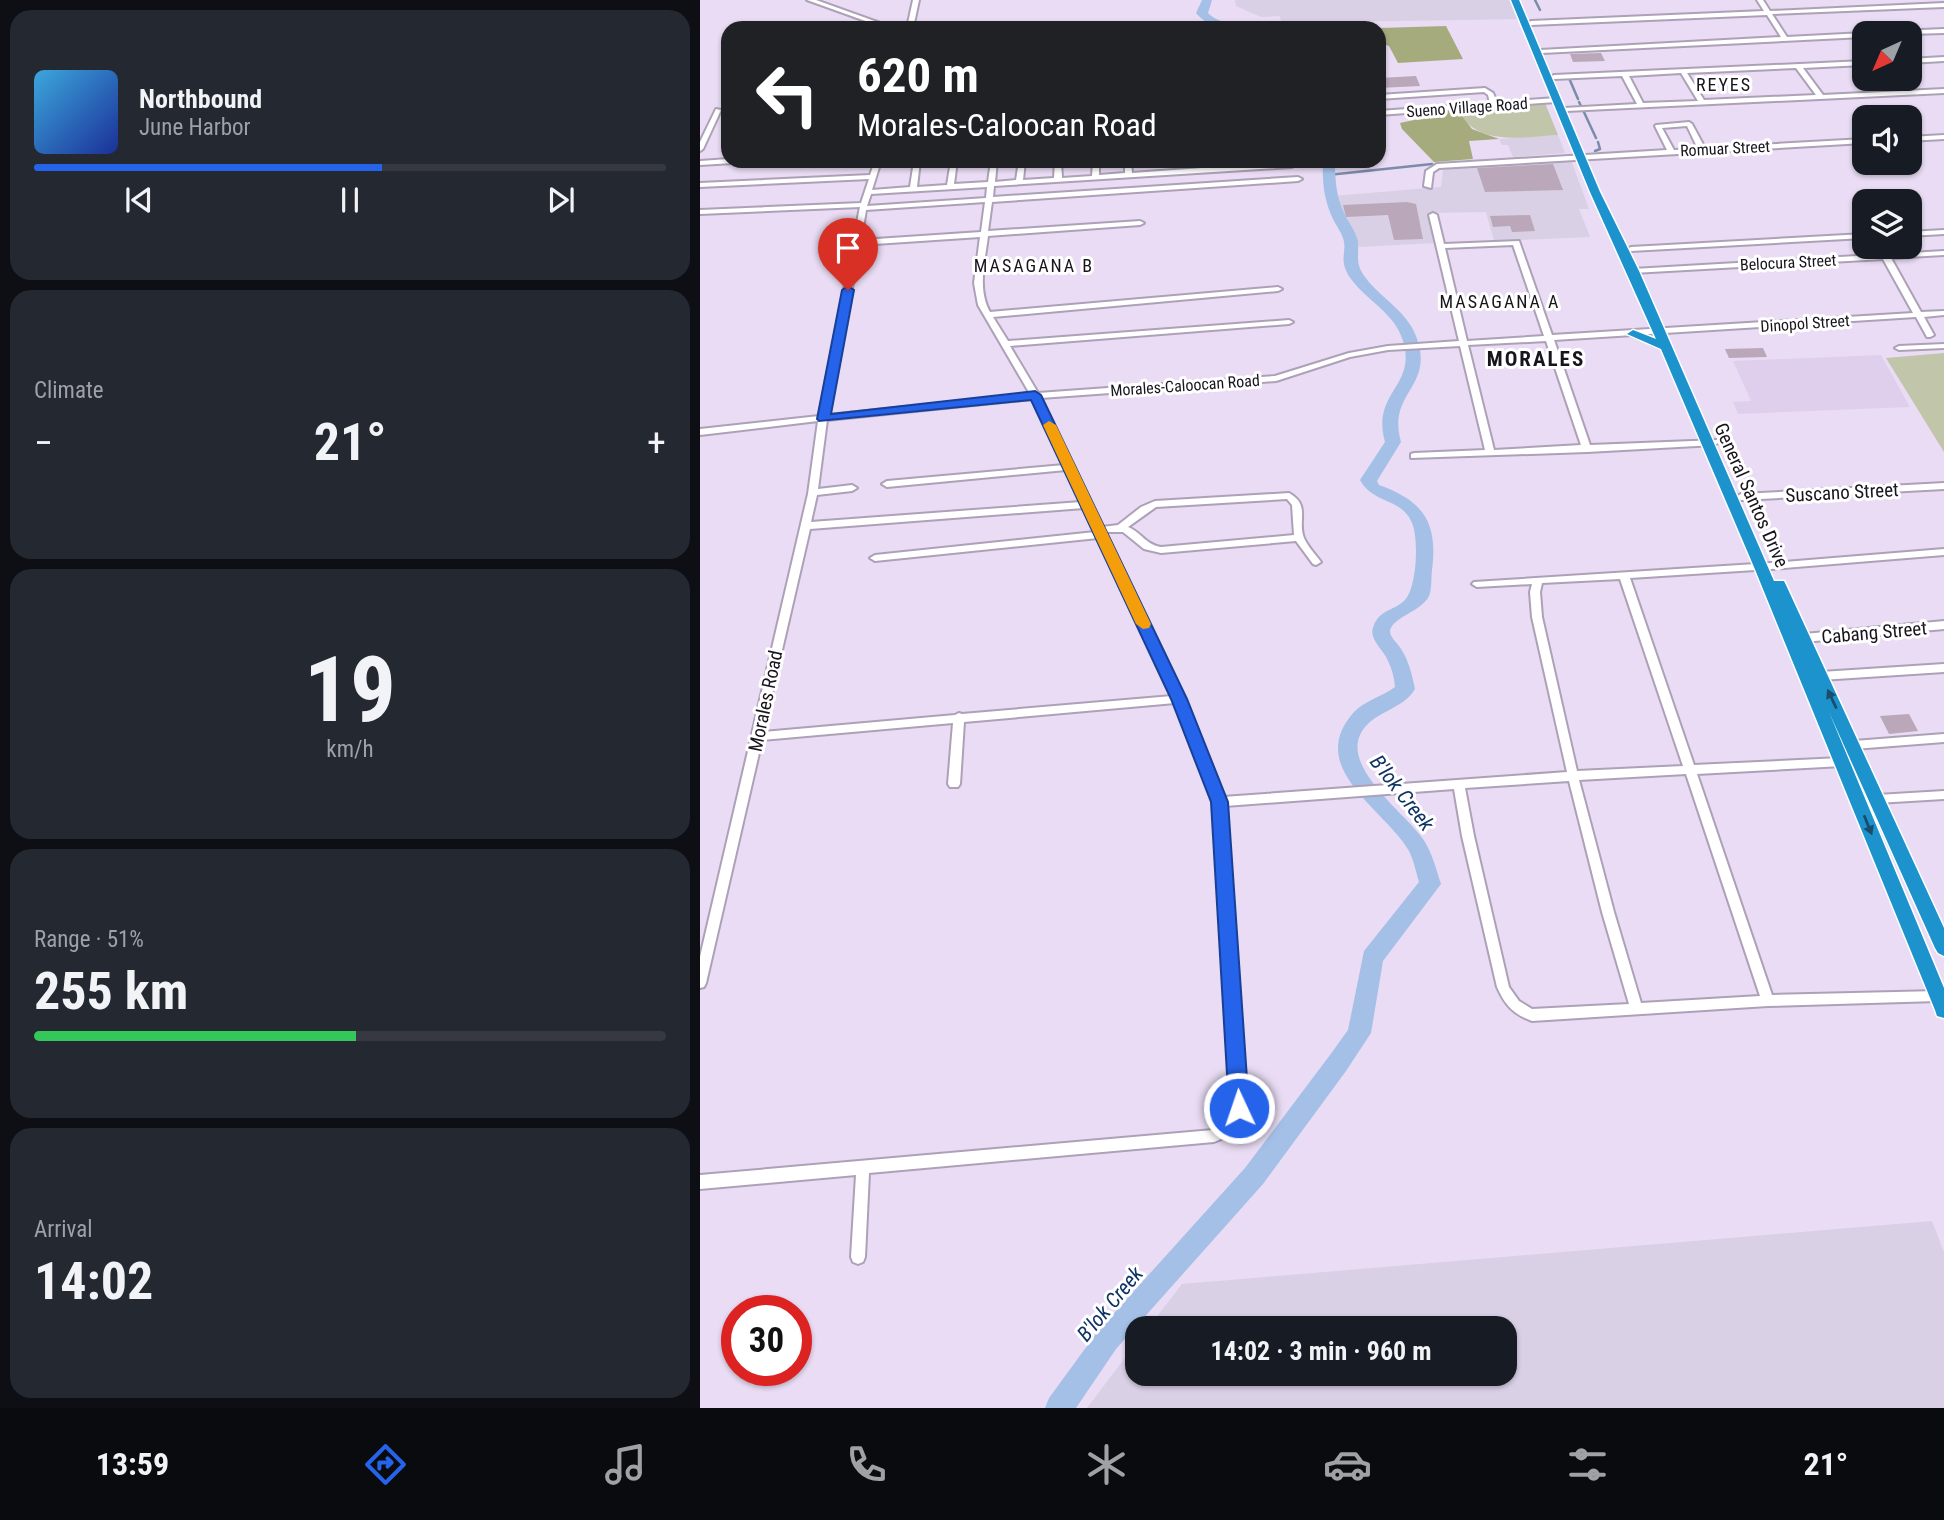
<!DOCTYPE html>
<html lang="en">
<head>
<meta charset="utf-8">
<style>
  body { margin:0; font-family:"Roboto Condensed",sans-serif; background:#242831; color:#f1f3f6; height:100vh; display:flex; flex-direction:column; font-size:26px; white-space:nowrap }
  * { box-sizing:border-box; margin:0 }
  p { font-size:23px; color:#9ea1a6 }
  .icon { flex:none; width:38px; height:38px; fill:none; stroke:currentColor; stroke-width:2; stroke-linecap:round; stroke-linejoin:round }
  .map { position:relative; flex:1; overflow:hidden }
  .details { display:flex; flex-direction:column; gap:10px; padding:10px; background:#0d0f14; width:700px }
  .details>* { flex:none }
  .banner { position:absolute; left:21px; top:21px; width:665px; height:147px; border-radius:21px; box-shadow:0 2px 5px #0004; background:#202124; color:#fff; overflow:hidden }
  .needle { width:46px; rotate:224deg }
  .tools { position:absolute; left:1152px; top:21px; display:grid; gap:14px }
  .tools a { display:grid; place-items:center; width:70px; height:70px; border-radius:14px; background:#171b24; box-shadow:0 2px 5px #0004; font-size:35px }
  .speed { position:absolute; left:21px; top:1295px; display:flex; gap:14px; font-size:35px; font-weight:700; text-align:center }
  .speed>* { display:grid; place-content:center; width:91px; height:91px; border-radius:50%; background:#171b24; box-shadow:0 2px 5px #0004; line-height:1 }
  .speed .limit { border:10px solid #d22; background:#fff; color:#111 }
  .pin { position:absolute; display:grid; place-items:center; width:60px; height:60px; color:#fff; margin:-72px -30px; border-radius:50% 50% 50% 0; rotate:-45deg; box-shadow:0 0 7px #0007 }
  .pin .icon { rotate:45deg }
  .me { position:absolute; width:77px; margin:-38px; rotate:357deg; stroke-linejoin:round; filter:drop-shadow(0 0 5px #0008) }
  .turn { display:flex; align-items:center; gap:24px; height:147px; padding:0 21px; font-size:32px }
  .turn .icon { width:91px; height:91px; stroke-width:2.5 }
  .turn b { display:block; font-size:49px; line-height:60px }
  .big { font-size:52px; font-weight:700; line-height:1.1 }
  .details .tile { flex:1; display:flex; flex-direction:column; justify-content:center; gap:10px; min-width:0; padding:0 24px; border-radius:21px; background:#242831 }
  .details .dial { align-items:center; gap:0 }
  .dial b { font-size:91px; line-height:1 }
  .song { display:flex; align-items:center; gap:21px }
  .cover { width:84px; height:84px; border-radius:10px; background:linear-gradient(135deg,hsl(200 70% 55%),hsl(230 70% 35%)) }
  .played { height:7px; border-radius:4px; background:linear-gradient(90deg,#2563eb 55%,#363941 55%) }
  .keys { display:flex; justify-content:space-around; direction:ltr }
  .heat { display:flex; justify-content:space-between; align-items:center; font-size:38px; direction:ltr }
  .charge { height:10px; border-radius:5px; background:linear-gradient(90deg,#34c759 51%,#363941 0) }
  .trip { position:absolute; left:425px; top:1316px; width:392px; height:70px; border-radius:21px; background:#171b24; box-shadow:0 2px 5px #0004; font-weight:700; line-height:70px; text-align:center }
  .menu { display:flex; height:112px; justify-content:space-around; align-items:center; background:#090b0e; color:#9ea1a6 }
  .menu .icon { width:49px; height:49px }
  .menu .selected { color:#2563eb }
  .menu b { font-size:32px; color:#f1f3f6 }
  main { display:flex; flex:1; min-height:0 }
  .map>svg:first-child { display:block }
  .commercial { fill:#d9d0e5 }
  .built { fill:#dfcfed }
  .green { fill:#c1c5a9 }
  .forest { fill:#a6ab7e }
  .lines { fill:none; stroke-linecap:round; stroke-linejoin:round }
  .stream { stroke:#7a8caa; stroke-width:2.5 }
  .river { fill:#a4c0e7; fill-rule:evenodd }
  .building { fill:#baa7ba }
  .minor-casing { stroke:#ada1b7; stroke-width:4 }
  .highway-casing { stroke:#fff; stroke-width:3 }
  .minor { fill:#fff; fill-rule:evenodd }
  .highway { fill:#1c93cd; fill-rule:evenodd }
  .oneway { fill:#1a4d6c }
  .route { fill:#2563eb; stroke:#184099; stroke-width:2 }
  .slow { fill:#f59e0b }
  .labels { text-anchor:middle; stroke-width:6; stroke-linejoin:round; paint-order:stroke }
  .far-street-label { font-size:16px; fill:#18141c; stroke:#fff }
  .far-neighbourhood-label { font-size:18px; letter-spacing:2px; fill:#18141c; stroke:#fff }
  .street-label { font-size:19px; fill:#18141c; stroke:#fff }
  .far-district-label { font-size:21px; font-weight:bold; letter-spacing:2px; fill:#18141c; stroke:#fff }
  .water-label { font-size:21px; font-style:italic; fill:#0e3362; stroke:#fff }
</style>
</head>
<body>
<main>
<section class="details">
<div class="tile">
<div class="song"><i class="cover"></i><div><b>Northbound</b><p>June Harbor</p></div></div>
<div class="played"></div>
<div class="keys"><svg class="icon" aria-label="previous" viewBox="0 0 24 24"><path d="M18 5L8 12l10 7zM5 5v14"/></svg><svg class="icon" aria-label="pause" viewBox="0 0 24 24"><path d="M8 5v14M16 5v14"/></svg><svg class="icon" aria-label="next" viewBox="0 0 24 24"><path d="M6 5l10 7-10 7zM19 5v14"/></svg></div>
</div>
<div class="tile"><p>Climate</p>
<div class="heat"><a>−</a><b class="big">21°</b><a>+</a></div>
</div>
<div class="tile dial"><b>19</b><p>km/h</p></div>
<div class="tile"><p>Range · 51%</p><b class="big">255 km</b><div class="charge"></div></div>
<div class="tile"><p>Arrival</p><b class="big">14:02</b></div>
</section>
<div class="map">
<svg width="1244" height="1408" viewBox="0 0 1244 1408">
  <rect width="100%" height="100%" fill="#e9dcf4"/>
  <g class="commercial">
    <polygon points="535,0 810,0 818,19 581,23 580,16 561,17 536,6"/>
    <polygon points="858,135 865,153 813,157 808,145 802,145 799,139"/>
    <polygon points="871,160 889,209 879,209 890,237 794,241 786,212 730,213 736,243 659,247 649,226 639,218 633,196 741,187 743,170 768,165"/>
    <polygon points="1232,1221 1244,1252 1244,1408 387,1408 437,1342 438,1374 805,1374 805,1328 448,1328 482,1284"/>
  </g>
  <polygon class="built" points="1181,355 1210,407 1038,414 1033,402 1051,401 1033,361"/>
  <g class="green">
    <path d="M845,103L858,135C822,137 778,147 757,110Z"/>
    <polygon points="1244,353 1244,452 1186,358"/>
  </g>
  <g class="forest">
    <polygon points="746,26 763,59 698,63 689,46 679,43 679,28"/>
    <polygon points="757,110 772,129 799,139 769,141 773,159 734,162 702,129 700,123 719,119 718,113"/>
  </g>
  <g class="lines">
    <g class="stream">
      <polyline points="835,0 840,10"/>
      <polyline points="869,78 878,99"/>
      <polyline points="879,102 881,106"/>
      <polyline points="883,110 896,138"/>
      <polyline points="895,151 900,149 898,142"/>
      <polyline points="628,175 732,164"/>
    </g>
    <g class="river">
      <path d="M502,0H512L508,13C526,32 554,15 574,28C548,28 514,35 496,13Z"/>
      <path d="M623,161H635C635,179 636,196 644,213C648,222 657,233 658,242C659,256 655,264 665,277C682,300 710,312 718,342C732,388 687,393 701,442L677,481L679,485C724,501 738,523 732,570C731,578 732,590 729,596C721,612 692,617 690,631C690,638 698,643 701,649C709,661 712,675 715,689C703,710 673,711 661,733C642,768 705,813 723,839C732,852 736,869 741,884L683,961L671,1033L646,1071L563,1184L416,1349L376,1408H345L349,1398L398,1331L545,1168L630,1055L648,1030L664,951L719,882C716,872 714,861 709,851C685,809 604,768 654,712C664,701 683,696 695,687C694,677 692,669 688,661C684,650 669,640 673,628C678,610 693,611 704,601C717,589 719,539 712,523C702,498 673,504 660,480L685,442C671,392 717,387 703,341C695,313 667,301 651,279C637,259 648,253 643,238C641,232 636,225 633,219C624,200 622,182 623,161Z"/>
    </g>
  </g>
  <g class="building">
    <polygon points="901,53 905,61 873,62 870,54"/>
    <polygon points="716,76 720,86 679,88 679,78"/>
    <polygon points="853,164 863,190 785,192 777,168"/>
    <polygon points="707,202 716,204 723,239 694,240 688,215 646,217 643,205"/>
    <polygon points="830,215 835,231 812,232 810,226 793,227 790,216"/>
    <polygon points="1063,348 1067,357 1029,358 1025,349"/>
    <polygon points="1209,714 1218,731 1189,734 1180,716"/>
  </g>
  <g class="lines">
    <g class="minor-casing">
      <g id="minor">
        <polygon points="107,0 116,0 194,28 185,28"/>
        <polygon points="213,0 219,0 213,28 207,28"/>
        <polygon points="1057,0 1063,0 1070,11 1244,3 1244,7 1072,14 1087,37 1164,33 1164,37 842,53 839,51 840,50 1081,37 1067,15 831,25 828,23 831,21 1064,11"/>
        <polygon points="1244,29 1244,33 1209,34 1195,33 1198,31"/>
        <polygon points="1244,57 1244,61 1209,63 1209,59"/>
        <path d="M1164,61V65L1103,68L1123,95L1244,89V93L866,111L864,110V108L937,104L922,76L854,79L851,77L854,75ZM1096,68L1116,95L1004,100L987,73ZM981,73L998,101L943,103L929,76Z"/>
        <polygon points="785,88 793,93 797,102 856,98 859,100 856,102 679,115 679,111 790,103 788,95 784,92 679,99 679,95"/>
        <polygon points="16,109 21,110 3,149 0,151 0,142"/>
        <path d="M989,122L992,124L1005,148L1164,139V143L739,168L733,172L731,188L724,186L726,171L737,164L967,150L955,126L956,125ZM987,126L998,149L974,150L962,128Z"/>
        <polygon points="1244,135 1244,139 1209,141 1209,137"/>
        <polygon points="28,159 28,161 36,161 33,163 0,165 0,161"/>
        <path d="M175,161H181L172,190L210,187L214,161H220L217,187L247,185L251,161H257L254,184L288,182L291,161H297L295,182L316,180L319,161H325L323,180L354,178L355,161H361L362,178L392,176L393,161H399V175L425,173V161H431L432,173L600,161L592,167L294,186L293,197L598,177L602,179L598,181L292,202L288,231L440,221L444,223L440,225L288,236C285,261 277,289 290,312L578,287L582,289L578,291L293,317L308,341L589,320L593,322L589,324L310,346L338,393L575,376L649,353L688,346L759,341L729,215L733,213L737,215L744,244L819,241L852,335L1213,313L1183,259L933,273L929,271L933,269L1244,251V255L1191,258L1221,312L1244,311V315L1224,317L1234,335L1230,337H1227L1216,317L854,340L890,445L1018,440L1019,442L1015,445L887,452L711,458V454L714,453L785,450L760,346L688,350L650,357L576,381L341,398L402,527L418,525L441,507L455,501L589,493C611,505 597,521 604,538C608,547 616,555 621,562L616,565L613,564L596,541L461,553L444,549L423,532H405L484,699L523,797L867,772L832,617L830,592L832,584L777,587L772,584L774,582L1071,563L1244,549V555L1071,569L930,578L994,765L1161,757L1165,758L1166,761L1165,764L1161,765L997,774L1072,995L1238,991L1242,992L1244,996L1242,1000L1238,1001L1068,1006L832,1021C813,1014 805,1005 797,987L762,836L754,789L525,806L546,1108C540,1127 532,1135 514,1142L169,1173L165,1257L163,1262L158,1264L153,1262L151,1257L156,1175L0,1189V1175L513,1130L526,1121L532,1108L513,802L475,703L264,722L260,784L258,787H250L248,784L253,723L62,740L6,983L4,987L0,988V957L108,494L118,421L0,435V429L119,416L160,207L0,214V210L161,203L169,179L0,187V183L170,175ZM287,187L286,198L167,206L171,194ZM285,202L281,232L161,240L166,210ZM280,237L274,283L278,305L330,394L128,415L160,245ZM813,245L844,336L767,341L745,248ZM846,341L881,445L794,450L768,345ZM332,399L364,465L187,481L182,484L187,487L366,470L381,502L111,522L117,495L152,491L157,488L152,485L118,489L127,420ZM587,499L592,505L594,535L461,547C446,545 441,532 428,527L456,507ZM384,508L395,532L175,555L170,558L175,561L398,538L472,696L262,714L259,713L255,715L63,732L110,529ZM920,579L983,766L877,771L842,617L840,592L842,583ZM986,774L1060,996L941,1003L914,912L879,780ZM869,781L902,912L929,1004L832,1009L819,1001L809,987L774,836L765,788Z"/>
        <polygon points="1244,230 1244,234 1209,236 1209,232"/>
        <polygon points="1164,234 1164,238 931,251 927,249 931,247"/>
        <polygon points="1244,344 1244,348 1199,350 1195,348 1199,346"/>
        <polygon points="1244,483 1244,489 1041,500 1036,497 1041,494"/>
        <polygon points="1244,621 1244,629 1104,642 1099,638 1104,634"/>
        <polygon points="1244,664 1244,672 1121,680 1116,676 1121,672"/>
        <polygon points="1244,734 1244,742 1154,749 1150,748 1149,745 1150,742 1154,741"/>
        <polygon points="1244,791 1244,799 1177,803 1173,802 1171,799 1173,796 1177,795"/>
      </g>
    </g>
    <g class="highway-casing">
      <polygon id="highway" points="811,0 819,0 900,192 939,271 1074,581 1084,581 1086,585 1244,928 1244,956 1238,953 1235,948 1129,712 1244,988 1244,1018 1237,1016 1235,1010 1054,567 961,349 927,334 933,330 956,339 890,192"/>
    </g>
    <use href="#minor" class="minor"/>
    <use href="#highway" class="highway"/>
  </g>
  <defs><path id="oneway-solid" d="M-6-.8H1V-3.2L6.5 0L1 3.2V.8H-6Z" transform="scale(1.75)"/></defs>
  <g class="oneway">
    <use href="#oneway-solid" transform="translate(1132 699) rotate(-115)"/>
    <use href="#oneway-solid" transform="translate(1168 825) rotate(68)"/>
  </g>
  <polygon class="route" points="148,286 154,290 131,414 335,391 341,395 487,699 528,802 549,1108 546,1115 539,1118 532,1115 529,1108 511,802 471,699 331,400 119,421 117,419 142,290"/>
  <polygon class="slow" points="349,421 356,425 451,624 449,628 443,629 436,624 343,425"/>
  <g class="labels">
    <g class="far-street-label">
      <text transform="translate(767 107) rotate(-4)" y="6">Sueno Village Road</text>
      <text transform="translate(1025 148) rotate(-3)" y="6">Romuar Street</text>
      <text transform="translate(1088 262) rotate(-3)" y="6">Belocura Street</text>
      <text transform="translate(1105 323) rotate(-4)" y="6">Dinopol Street</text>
      <text transform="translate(485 385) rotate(-4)" y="6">Morales-Caloocan Road</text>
    </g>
    <g class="far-neighbourhood-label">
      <text x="1024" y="91">REYES</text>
      <text x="334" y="272">MASAGANA B</text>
      <text x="800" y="308">MASAGANA A</text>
    </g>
    <g class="street-label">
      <text transform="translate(1142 492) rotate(-3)" y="7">Suscano Street</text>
      <text transform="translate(1052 495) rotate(66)" y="7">General Santos Drive</text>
      <text transform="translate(1174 632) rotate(-5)" y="7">Cabang Street</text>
      <text transform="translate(65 701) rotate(-78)" y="7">Morales Road</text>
    </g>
    <g class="far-district-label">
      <text x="836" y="366">MORALES</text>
    </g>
    <g class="water-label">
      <text transform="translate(702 793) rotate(52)" y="7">B'lok Creek</text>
      <text transform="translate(410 1304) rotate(-50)" y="7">B'lok Creek</text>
    </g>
  </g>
</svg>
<div class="tools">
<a><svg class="needle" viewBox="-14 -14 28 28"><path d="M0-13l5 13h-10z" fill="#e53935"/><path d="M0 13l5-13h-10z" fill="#9ea1a6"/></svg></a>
<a><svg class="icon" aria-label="sound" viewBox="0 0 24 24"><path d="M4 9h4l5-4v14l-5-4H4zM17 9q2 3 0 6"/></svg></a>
<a><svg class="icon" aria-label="layers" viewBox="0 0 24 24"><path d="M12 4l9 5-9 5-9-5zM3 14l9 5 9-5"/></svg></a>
</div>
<div class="speed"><div class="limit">30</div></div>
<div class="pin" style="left:148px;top:290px;background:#d93025"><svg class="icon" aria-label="arrive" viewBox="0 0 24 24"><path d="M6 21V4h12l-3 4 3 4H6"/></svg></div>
<svg class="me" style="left:539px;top:1108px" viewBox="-20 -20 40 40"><circle r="17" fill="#2563eb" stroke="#fff" stroke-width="3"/><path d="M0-11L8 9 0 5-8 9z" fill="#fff"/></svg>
<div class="trip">14:02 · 3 min · 960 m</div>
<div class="banner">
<div class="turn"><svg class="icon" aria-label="left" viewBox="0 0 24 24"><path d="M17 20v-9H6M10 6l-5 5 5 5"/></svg><div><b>620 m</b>Morales-Caloocan Road</div></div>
</div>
</div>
</main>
<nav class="menu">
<b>13:59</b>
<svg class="icon selected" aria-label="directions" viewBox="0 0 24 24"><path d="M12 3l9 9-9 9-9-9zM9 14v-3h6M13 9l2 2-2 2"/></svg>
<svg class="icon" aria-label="music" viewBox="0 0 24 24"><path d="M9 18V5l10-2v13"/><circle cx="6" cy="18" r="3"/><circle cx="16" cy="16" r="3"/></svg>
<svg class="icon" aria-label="phone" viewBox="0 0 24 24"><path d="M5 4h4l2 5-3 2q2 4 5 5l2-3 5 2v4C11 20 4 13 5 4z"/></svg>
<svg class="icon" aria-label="climate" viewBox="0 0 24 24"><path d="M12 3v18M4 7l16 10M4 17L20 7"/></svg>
<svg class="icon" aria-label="car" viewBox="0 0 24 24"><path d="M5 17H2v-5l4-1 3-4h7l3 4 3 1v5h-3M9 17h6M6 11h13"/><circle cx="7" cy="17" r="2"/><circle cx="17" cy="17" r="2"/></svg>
<svg class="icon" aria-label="filters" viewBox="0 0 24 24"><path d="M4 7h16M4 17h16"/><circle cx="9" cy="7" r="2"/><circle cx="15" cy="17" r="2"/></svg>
<b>21°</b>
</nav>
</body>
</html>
